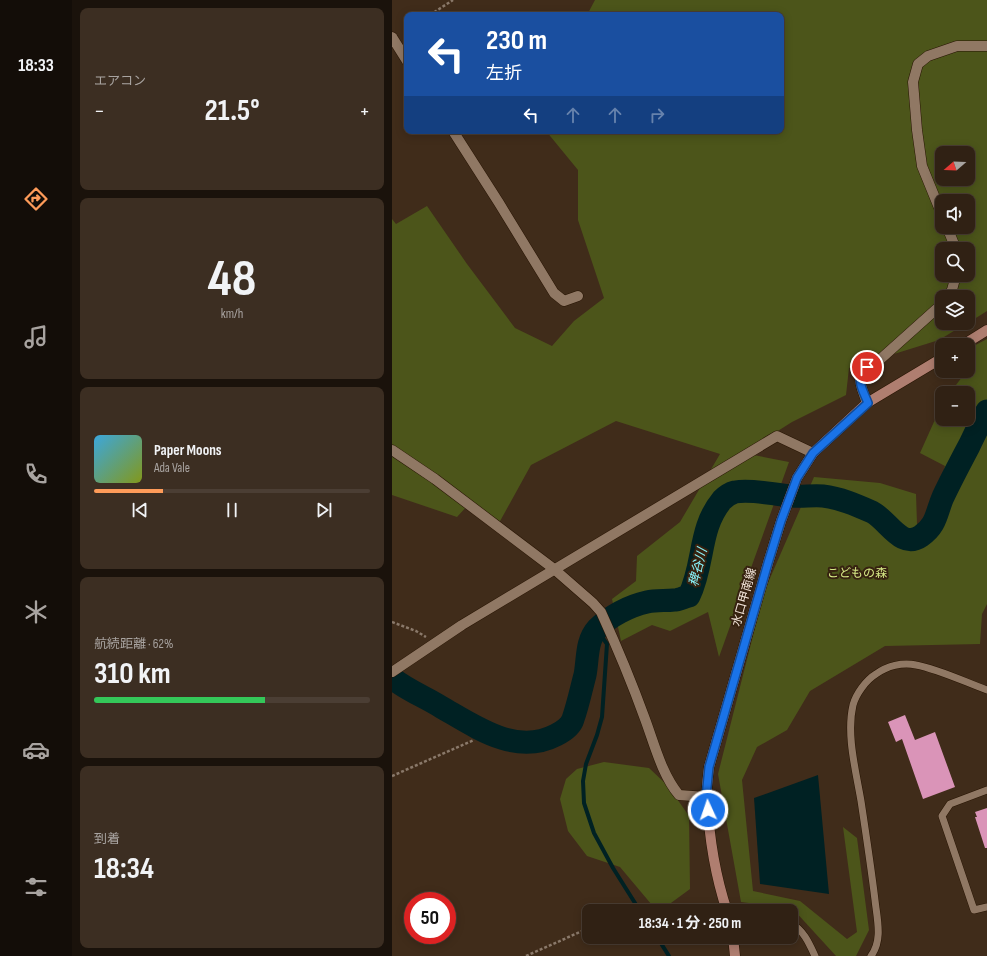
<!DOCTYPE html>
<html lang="ja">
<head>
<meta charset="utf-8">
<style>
  body { margin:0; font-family:"Sofia Sans Condensed","Noto Sans JP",sans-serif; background:#3c2e22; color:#f1f3f6; height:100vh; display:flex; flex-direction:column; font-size:15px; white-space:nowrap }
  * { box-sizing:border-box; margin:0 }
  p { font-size:13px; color:#a8a3a0 }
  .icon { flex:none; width:22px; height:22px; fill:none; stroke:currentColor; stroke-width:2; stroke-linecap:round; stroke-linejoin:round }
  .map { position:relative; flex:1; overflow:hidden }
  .sheet { display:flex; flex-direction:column; gap:8px; padding:8px; background:#1a120b; width:320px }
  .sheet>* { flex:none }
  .hud { position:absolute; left:12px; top:12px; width:380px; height:122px; border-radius:8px; box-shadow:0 2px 10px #0003,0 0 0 1px #4b3e34; background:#1a4fa0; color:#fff; overflow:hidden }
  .needle { width:26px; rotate:251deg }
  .tools { position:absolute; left:543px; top:146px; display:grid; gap:8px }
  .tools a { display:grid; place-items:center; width:40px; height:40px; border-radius:8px; background:#302114; box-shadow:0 2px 10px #0003,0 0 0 1px #4b3e34; font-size:20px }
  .speed { position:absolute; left:12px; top:892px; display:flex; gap:8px; font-size:20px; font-weight:700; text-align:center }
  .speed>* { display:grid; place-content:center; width:52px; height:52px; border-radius:50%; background:#302114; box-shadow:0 2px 10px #0003,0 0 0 1px #4b3e34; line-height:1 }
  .speed .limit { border:6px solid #d22; background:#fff; color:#111 }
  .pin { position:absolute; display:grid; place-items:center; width:34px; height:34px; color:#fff; margin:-17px; border:2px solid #fff; border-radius:50%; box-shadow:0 1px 4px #0007 }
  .me { position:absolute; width:44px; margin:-22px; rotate:357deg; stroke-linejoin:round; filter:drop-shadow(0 0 3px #0008) }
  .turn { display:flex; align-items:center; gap:14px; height:84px; padding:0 16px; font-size:18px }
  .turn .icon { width:52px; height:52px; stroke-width:2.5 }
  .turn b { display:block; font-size:28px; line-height:34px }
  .lanes { display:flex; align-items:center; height:38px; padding:0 16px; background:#0003; justify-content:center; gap:20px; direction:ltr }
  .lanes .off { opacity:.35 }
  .big { font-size:30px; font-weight:700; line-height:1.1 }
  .sheet .widget { flex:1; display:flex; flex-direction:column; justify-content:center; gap:6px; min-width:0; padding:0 14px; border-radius:8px; background:#3c2e22 }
  .sheet .dial { align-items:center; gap:0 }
  .dial b { font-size:52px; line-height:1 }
  .song { display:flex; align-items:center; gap:12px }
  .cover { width:48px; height:48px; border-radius:6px; background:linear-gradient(135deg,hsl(200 70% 55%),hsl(70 70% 35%)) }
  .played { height:4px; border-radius:2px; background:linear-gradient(90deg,#fe9b59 25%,#4b3e34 25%) }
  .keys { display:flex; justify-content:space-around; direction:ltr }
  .heat { display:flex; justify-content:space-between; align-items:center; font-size:22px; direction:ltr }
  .charge { height:6px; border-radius:3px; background:linear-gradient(90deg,#34c759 62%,#4b3e34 0) }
  .trip { position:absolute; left:190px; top:904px; width:216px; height:40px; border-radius:8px; background:#302114; box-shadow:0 2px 10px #0003,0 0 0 1px #4b3e34; font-weight:700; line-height:40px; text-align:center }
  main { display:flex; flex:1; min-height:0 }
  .tab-bar { display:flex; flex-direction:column; width:72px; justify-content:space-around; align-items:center; background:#130d08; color:#a8a3a0 }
  .tab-bar .icon { width:28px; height:28px }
  .tab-bar .current { color:#fe9b59 }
  .tab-bar b { font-size:18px; color:#f1f3f6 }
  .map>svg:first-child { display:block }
  .green { fill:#4c551a; fill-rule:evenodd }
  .water { fill:#002123 }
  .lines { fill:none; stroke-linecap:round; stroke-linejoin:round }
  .stream { stroke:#002123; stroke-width:4 }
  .river { stroke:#002123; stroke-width:23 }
  .building { fill:#da94b8 }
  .lane-casing { stroke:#271403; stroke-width:8 }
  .street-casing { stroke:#271403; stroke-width:11 }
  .secondary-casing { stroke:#271403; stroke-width:11 }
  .path { stroke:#8a796a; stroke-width:2.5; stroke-dasharray:3 2; stroke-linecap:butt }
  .lane { stroke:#907864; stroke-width:7 }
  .street { stroke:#907864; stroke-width:10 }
  .secondary { stroke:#af7e70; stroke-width:10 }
  .route-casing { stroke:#114b97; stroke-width:10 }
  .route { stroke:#1a73e8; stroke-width:7 }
  .labels { text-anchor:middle; stroke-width:4; stroke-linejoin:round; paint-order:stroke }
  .park-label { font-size:12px; fill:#d7ea86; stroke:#362210 }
  .street-label { font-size:12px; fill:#f3e5da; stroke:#362210 }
  .water-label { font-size:13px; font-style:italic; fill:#89f5fc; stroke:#362210 }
</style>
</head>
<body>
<main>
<nav class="tab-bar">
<b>18:33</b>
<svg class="icon current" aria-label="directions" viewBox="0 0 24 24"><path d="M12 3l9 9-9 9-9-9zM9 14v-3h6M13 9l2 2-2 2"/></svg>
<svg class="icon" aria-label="music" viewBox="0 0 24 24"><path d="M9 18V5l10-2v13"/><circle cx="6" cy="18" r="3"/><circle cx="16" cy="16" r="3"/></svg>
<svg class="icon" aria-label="phone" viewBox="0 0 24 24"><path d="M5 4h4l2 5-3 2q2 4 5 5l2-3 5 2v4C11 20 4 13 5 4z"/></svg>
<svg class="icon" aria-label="climate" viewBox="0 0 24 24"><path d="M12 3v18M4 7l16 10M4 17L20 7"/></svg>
<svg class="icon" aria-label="car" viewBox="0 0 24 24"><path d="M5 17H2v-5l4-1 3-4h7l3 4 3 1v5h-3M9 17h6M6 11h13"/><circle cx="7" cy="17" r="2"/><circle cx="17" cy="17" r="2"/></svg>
<svg class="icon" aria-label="filters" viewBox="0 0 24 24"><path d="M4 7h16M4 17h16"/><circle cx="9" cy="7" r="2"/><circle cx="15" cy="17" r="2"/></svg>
</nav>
<section class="sheet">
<div class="widget"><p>エアコン</p>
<div class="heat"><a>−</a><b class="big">21.5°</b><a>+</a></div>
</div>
<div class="widget dial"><b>48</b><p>km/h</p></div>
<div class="widget">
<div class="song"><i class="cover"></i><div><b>Paper Moons</b><p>Ada Vale</p></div></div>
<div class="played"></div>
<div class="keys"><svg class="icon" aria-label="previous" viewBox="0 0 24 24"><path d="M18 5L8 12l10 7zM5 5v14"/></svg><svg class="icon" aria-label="pause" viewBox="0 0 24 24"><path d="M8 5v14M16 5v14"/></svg><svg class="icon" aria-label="next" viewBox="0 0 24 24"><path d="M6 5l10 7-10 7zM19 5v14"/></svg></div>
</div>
<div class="widget"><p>航続距離 · 62%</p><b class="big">310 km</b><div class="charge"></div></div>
<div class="widget"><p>到着</p><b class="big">18:34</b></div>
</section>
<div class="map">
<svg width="595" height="956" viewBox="0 0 595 956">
  <rect width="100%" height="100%" fill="#402c1a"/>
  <g class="green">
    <path d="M203,0H595V311L576,323V297H550V323H575L547,340L457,368L454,395L400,422L351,453L397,462L327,657L316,612L278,631L260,625L229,641L220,599L244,581L245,556L288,522L328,454L224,421L139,465L107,523L77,504L65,517L0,495V219L4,224L35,206L75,264L123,328L160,346L182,321L212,298L186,220V170L154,131H389V15H195ZM550,153H576V179H550ZM550,201H576V227H550ZM550,249H576V275H550Z"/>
    <polygon points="595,339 595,604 590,614 588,644 493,646 418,691 395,730 365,747 350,780 361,891 408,901 455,939 465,932 451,827 465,838 477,930 464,956 444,956 401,909 349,902 326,774 372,592 422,477 488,483 524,494 525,524 536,522 553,466 528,453 550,404 550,419 576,419 576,393 558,393 570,377 562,371 576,371 576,349"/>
    <polygon points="212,762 257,768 276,786 297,816 298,889 268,911 265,911 228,867 195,856 176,831 168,799 174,779 185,769"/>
  </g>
  <polygon class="water" points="426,775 437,894 368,884 362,798"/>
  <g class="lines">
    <g class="stream">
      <polyline points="205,630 215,644 210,717 205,735 194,764 191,781 192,803 202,833 221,868 248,911"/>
      <polyline points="265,937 277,956"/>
    </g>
    <path class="river" d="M0,678C15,690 33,697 49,707C84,727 124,756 164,735C170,732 179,726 181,719C186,705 189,690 193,675C196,660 194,641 205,629C218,616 237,606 255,602C264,600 273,601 282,600C287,600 292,597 297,596C313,563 306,529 330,500C333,497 339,493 343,492C362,489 382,495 400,496C410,497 421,495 431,496C448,498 464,505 480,512C496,520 509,550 529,536C545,525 544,513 551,497C559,480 568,463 577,446C583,434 588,422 595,411"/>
  </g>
  <g class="building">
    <polygon points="513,715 523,740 543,732 563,787 531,799 510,739 504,742 496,722"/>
    <polygon points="595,808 595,848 593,848 583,817 585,817 583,812"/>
  </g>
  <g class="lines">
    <g class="lane-casing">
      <g id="lane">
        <polyline points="595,790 558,804 550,816 582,910 595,907"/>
        <path d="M399,923C412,931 417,943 423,956"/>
        <path d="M479,956C491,940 485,919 483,900C479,867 474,834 469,801C464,771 454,735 461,705C464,694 474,680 484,674C495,666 510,662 524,665C546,669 573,682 595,690"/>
      </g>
    </g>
    <g class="street-casing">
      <g id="street">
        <polyline points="0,37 15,61"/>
        <polyline points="61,131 107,203 162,293 172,301 186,296"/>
        <polyline points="550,215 530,166 525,130 521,82 526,64 536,56 565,46 595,46"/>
        <polyline points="555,227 564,249"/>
        <polyline points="555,297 560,290 564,275"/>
        <path d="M475,403C469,385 460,373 483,364L550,304"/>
        <path d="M0,450L43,479L162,569L201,603L209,612C225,647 240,683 253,719C262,743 270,775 287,795L314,797"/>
        <polyline points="0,672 70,625 385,436 421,453"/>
      </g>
    </g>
    <g class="secondary-casing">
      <g id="secondary">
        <polyline points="571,345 595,330"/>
        <path d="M335,911C323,875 317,836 315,798C314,788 316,777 317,767L376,563L389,521L405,478L421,453L475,403L550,358"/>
        <polyline points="341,937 343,956"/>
      </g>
    </g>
    <g class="path">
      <polyline points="38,15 61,0"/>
      <polyline points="0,622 24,631 34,637"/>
      <polyline points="0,776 82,740"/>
      <polyline points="134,956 197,928"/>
    </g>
    <use href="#lane" class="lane"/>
    <use href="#street" class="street"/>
    <use href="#secondary" class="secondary"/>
  </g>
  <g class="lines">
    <g class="route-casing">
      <path id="route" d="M316,810L314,797L317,767L376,563L389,521L405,478L421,453L476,403C471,390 462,378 475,367"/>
    </g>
    <use href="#route" class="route"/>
  </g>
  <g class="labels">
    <g class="park-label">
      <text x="465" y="577">こどもの森</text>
    </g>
    <g class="street-label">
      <text transform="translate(352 597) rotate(-74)" y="4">水口甲南線</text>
    </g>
    <g class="water-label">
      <text transform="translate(305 567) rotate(-76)" y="5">稗谷川</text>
    </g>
  </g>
</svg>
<div class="tools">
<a><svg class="needle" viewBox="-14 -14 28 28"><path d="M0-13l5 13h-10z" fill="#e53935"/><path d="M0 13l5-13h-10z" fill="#a8a3a0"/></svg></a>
<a><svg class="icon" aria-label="sound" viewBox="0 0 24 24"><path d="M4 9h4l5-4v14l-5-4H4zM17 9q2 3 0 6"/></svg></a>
<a><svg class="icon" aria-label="search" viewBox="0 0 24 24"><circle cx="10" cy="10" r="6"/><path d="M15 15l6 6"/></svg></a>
<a><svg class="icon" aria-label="layers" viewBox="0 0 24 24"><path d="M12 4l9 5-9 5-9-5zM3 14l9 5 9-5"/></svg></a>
<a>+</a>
<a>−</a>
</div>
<div class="speed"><div class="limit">50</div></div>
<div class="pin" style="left:475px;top:367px;background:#d93025"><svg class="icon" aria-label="arrive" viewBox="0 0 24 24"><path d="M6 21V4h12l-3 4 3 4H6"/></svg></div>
<svg class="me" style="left:316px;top:810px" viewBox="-20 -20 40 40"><circle r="17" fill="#1a73e8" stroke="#fff" stroke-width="3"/><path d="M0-11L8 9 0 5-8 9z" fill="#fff"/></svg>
<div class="trip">18:34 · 1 分 · 250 m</div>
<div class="hud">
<div class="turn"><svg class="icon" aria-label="left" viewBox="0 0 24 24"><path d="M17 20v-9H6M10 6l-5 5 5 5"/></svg><div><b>230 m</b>左折</div></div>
<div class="lanes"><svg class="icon" aria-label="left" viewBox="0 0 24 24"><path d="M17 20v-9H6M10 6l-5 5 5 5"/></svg><svg class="icon off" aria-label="ahead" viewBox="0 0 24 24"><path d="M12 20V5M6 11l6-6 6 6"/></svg><svg class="icon off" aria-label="ahead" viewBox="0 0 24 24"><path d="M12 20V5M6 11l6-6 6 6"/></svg><svg class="icon off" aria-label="right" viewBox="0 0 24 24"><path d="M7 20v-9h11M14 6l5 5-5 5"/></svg></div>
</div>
</div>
</main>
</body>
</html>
